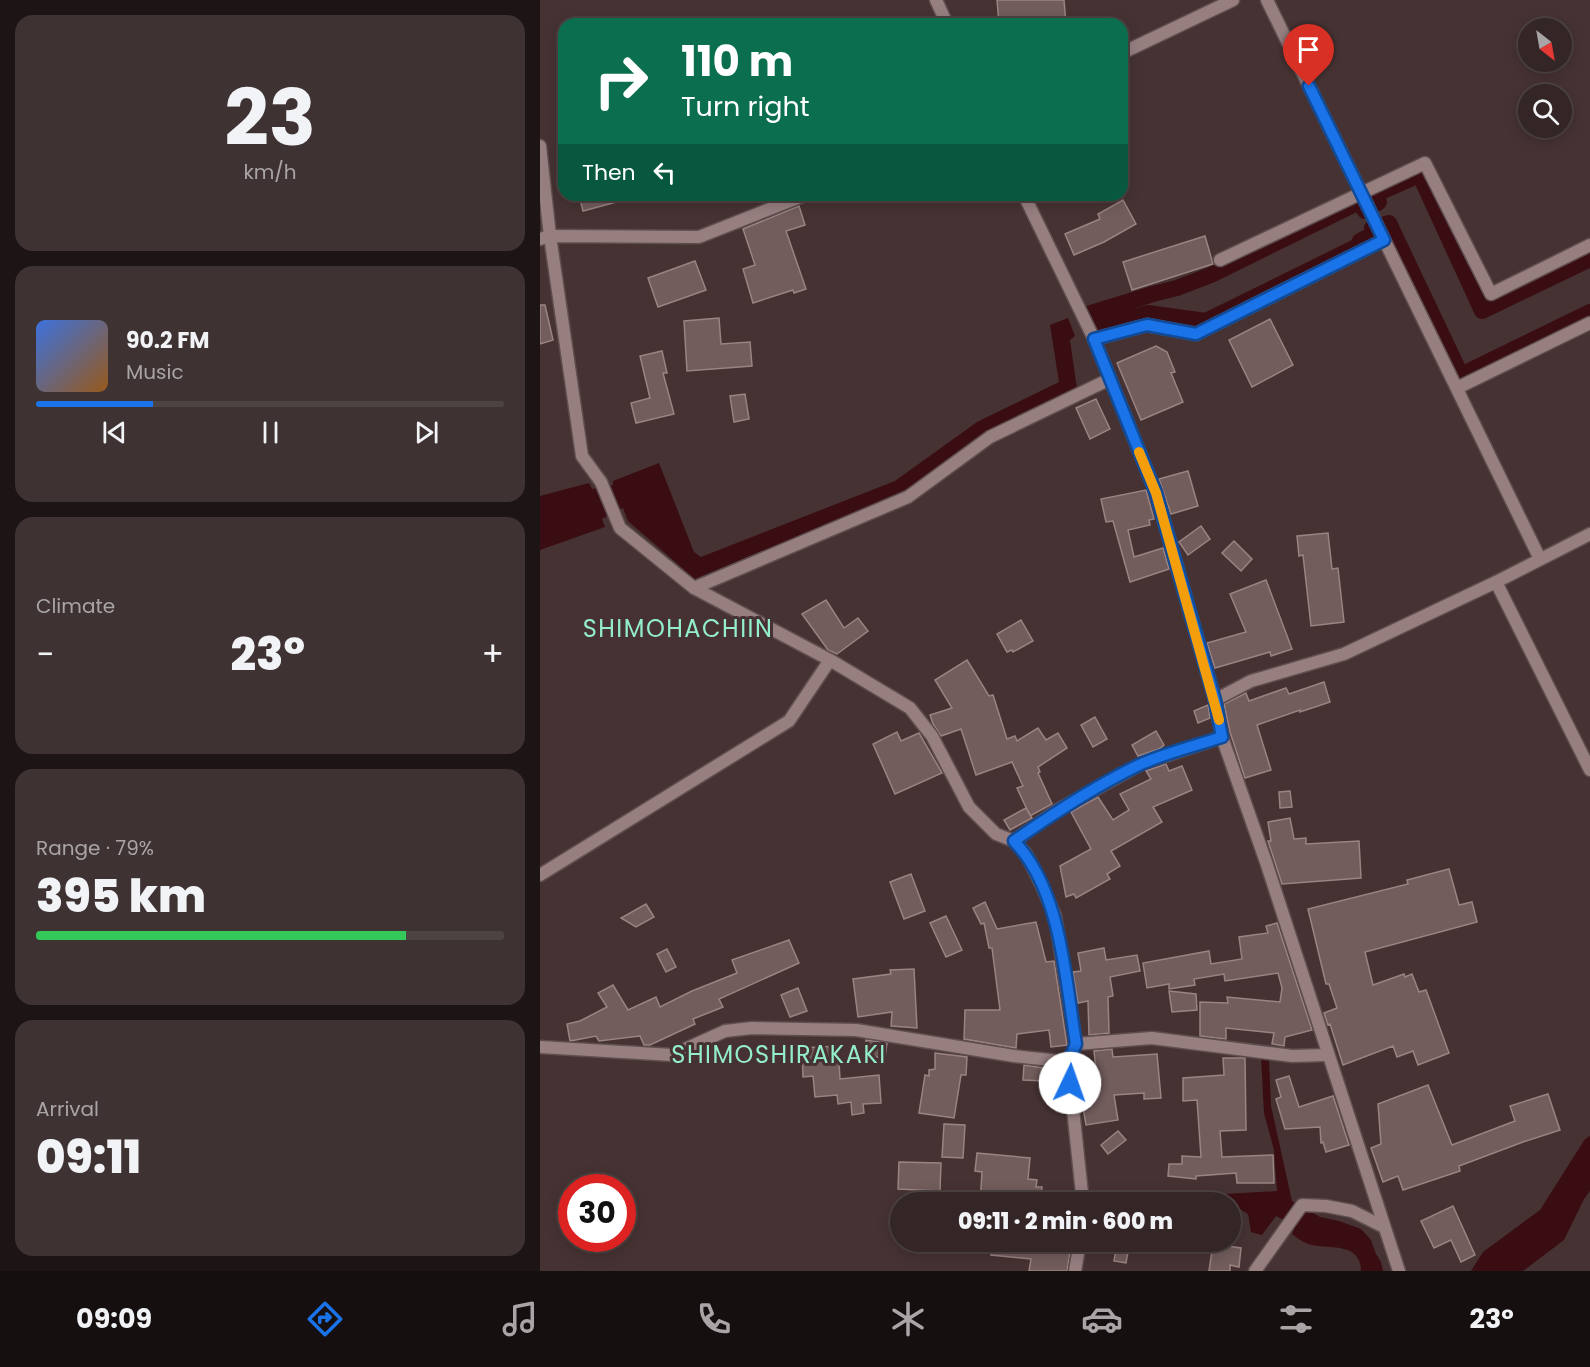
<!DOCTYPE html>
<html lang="en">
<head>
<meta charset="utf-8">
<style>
  body { margin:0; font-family:Poppins,sans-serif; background:#3f3232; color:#f1f3f6; height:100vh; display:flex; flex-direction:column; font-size:22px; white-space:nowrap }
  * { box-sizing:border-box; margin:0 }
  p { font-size:20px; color:#a9a5a7 }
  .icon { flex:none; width:33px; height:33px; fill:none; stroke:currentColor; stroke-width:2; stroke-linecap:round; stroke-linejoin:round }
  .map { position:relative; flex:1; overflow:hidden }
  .side { display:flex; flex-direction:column; gap:15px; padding:15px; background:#1d1515; width:540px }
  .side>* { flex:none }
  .banner { position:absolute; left:18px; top:18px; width:570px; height:183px; border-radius:18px; box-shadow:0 3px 15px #0003,0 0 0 2px #4e4343; background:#0b6e4f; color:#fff; overflow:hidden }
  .needle { width:39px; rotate:149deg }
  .tools { position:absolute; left:978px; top:18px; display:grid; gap:12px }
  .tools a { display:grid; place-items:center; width:54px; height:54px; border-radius:50%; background:#342626; box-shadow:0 3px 15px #0003,0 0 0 2px #4e4343; font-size:30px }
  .speed { position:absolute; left:18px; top:1174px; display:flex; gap:12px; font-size:30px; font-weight:700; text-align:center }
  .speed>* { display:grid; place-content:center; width:78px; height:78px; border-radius:50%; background:#342626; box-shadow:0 3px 15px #0003,0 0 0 2px #4e4343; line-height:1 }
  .speed .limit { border:9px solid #d22; background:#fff; color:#111 }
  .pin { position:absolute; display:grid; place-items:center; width:51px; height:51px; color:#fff; margin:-62px -26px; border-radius:50% 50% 50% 0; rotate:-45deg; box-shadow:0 0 6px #0007 }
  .pin .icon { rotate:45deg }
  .me { position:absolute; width:66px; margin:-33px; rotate:3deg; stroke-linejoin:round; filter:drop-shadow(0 0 4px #0008) }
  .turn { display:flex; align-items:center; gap:21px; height:126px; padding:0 24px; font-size:27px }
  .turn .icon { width:78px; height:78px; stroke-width:2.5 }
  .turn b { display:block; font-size:42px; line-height:51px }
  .then { display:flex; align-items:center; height:57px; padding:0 24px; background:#0003; gap:12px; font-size:22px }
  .big { font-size:45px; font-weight:800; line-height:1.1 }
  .side .card { flex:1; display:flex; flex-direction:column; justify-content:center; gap:9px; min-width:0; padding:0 21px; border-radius:18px; background:#3f3232 }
  .side .dial { align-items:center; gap:0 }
  .dial b { font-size:78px; line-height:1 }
  .song { display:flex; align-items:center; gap:18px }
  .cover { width:72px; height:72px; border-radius:9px; background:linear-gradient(135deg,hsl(220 70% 55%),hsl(30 70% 35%)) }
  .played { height:6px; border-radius:3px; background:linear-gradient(90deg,#1a73e8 25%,#4e4343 25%) }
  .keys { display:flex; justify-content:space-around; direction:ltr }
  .heat { display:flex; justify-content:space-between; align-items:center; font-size:33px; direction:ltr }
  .charge { height:9px; border-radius:4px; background:linear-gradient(90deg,#34c759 79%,#4e4343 0) }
  .trip { position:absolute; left:350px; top:1192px; width:351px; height:60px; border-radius:30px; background:#342626; box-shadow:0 3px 15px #0003,0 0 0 2px #4e4343; font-weight:800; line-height:60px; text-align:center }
  .menu { display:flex; height:96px; justify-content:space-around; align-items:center; background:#150f0f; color:#a9a5a7 }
  .menu .icon { width:42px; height:42px }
  .menu .selected { color:#1a73e8 }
  .menu b { font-size:27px; color:#f1f3f6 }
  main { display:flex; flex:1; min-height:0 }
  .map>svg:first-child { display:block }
  .water { fill:#3a0d12 }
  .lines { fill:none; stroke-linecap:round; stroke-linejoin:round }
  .canal { stroke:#3a0d12; stroke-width:16 }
  .building { fill:#725c5c; stroke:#9a8383; stroke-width:1.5 }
  .street-casing { stroke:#5f4e4f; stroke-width:15 }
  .street { stroke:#977f80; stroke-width:12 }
  .route-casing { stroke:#114b97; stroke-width:15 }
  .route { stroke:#1a73e8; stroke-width:10 }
  .slow { stroke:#f59e0b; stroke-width:10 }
  .labels { text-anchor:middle; stroke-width:6; stroke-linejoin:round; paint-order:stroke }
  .quarter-label { font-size:24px; letter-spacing:1.5px; fill:#94eecb; stroke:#463232 }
</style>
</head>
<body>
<main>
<section class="side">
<div class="card dial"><b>23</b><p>km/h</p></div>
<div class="card">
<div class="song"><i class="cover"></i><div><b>90.2 FM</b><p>Music</p></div></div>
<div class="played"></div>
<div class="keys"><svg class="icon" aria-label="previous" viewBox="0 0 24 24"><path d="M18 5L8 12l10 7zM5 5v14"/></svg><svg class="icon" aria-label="pause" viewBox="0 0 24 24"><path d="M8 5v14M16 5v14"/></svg><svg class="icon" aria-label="next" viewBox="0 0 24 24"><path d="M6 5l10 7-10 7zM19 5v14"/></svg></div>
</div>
<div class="card"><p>Climate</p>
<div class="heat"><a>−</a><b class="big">23°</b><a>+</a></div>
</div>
<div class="card"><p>Range · 79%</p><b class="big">395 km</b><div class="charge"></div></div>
<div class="card"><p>Arrival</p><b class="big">09:11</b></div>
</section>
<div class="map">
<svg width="1050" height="1271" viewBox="0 0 1050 1271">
  <rect width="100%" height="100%" fill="#463232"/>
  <g class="water">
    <polygon points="528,318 535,336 530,340 537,389 447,432 362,493 155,579 88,521 83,508 62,519 65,527 0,550 0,496 49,483 52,489 73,485 73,481 119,463 154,552 161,557 355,481 437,422 519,382 510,325"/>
    <path d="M721,1057L729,1059L731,1106L752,1201L780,1217L799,1221L821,1229L831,1240L836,1254L841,1262L843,1271H821C821,1241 788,1250 768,1244C763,1242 757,1238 752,1234L755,1226L736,1216L722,1235L711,1232L708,1214L690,1203H634V1197L737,1191L734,1150L724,1113Z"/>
    <polygon points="1050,1136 1050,1191 1044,1199 1024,1240 983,1271 931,1271 943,1252 1000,1210 1045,1139"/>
  </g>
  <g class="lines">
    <polyline class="canal" points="1050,259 942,311 881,178 875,177 834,195 839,202 825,211 819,202 671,275 637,288 613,294 548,314 553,328 608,313 666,321 820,245 820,241 834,234 832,228 849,223 921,375 1050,312"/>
  </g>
  <g class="building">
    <polygon points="457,0 524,0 526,24 459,24"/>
    <polygon points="39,195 88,195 88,199 43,211"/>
    <polygon points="583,200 596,224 564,242 534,255 525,234 560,219 558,214"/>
    <polygon points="259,206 265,225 246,231 266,289 254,293 253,290 213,303 203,269 215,265 203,229"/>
    <polygon points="665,236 673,264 592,290 583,262"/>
    <polygon points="155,261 166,290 118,307 108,278"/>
    <polygon points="0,305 5,305 13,340 0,344"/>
    <polygon points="179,318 181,344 210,342 212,366 147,371 144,321"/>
    <polygon points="730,319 753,365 712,387 689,340"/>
    <polygon points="616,346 627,352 635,372 631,373 643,402 601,420 577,363"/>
    <polygon points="122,351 127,373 123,373 134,414 96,423 91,403 110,398 100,356"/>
    <polygon points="205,394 209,419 194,422 190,396"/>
    <polygon points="556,399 570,429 550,439 536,408"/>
    <polygon points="648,471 658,506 631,514 619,479"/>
    <polygon points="606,490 614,519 609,520 610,525 588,530 594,557 623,548 629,569 590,582 573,521 566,522 561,499"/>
    <polygon points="661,526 670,539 648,555 639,542"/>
    <polygon points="788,533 792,569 798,568 804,622 771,626 763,555 759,556 757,536"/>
    <polygon points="694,541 712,559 701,571 682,553"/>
    <polygon points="726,580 752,649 731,656 730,652 675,668 667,643 706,632 690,594"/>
    <polygon points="286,600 304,628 318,618 328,631 297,654 288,650 262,614"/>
    <polygon points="481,620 493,641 473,652 472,650 467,652 457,634"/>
    <polygon points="427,660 449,696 453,695 467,739 475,736 477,741 498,728 506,740 518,733 527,748 498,767 500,772 498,773 512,804 490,816 477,788 483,786 472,762 436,775 421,729 401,736 393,724 390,715 412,708 395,680"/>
    <polygon points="784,682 790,702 760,712 760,710 717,725 731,770 705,778 690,732 684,704 706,693 709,701 746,688 749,694"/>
    <polygon points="668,705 670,718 658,723 654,711"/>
    <polygon points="555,717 567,739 553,747 541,725"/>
    <polygon points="616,731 624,745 619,749 598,756 592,745"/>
    <polygon points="357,732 361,741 379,733 402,773 355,794 333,744"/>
    <polygon points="626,764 629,771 642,766 652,790 613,807 622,822 571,851 580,866 567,874 570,879 536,898 534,894 526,897 520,866 551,849 531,812 558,797 573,820 589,810 580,794 611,779 606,771"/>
    <polygon points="750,791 752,807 740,808 739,792"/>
    <polygon points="486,808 492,818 470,830 464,820"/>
    <polygon points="750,818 754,839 766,838 766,844 819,841 821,878 742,884 728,841 731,841 728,822"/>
    <polygon points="909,869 919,905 932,902 937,922 825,952 833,985 864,974 865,977 872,974 879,992 886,990 909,1053 878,1065 873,1051 857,1057 853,1046 803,1065 790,1024 788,1025 784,1013 797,1008 789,984 786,984 768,909 868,884 867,880"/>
    <polygon points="371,874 385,911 364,919 350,882"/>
    <polygon points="445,902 457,929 496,922 506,962 514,961 527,1045 511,1047 509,1030 477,1034 476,1048 424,1039 425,1010 460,1010 452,948 449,948 444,923 441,924 433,908"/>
    <polygon points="106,904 114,917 96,927 81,918"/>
    <polygon points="406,916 422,950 406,957 390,923"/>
    <polygon points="737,923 772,1030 745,1037 744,1046 732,1044 734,1033 686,1028 686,1039 660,1036 660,1002 688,1003 687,997 740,1002 742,988 738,973 685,981 684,974 654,979 655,985 629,989 629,984 607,988 603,963 669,951 671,964 702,959 699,937 728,933 726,926"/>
    <polygon points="249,940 259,963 179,999 183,1007 153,1019 155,1024 110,1045 104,1045 100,1036 59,1041 56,1036 30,1041 27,1024 40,1021 67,1007 58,993 73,985 88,1010 116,997 120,1007 152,991 197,973 192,960"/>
    <polygon points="564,948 566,960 597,955 600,971 570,977 573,996 568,997 569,1033 549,1035 548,1001 538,1003 533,972 541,971 538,953"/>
    <polygon points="127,949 136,967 126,972 117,954"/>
    <polygon points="374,969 377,1028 351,1026 352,1012 318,1017 313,979 351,974 350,970"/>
    <polygon points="258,988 267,1011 250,1017 241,995"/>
    <polygon points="629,991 656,994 657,1010 632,1012"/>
    <polygon points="326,1040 347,1043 345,1058 325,1056"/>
    <polygon points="298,1046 300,1079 339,1075 341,1103 323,1104 324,1113 312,1115 311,1102 298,1104 297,1095 275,1097 273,1076 263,1077 262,1048"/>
    <polygon points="572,1049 573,1057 617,1054 621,1098 604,1099 604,1093 574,1095 578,1120 546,1125 541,1096 550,1095 550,1082 557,1081 554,1051"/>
    <polygon points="395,1053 427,1057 426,1075 421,1075 414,1118 379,1113 385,1075 389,1076 389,1070 395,1069"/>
    <polygon points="683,1058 705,1058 706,1130 680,1131 682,1157 733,1155 734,1183 697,1183 696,1173 656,1176 656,1179 628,1176 629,1164 642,1164 642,1156 661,1157 657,1100 643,1101 643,1078 684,1075"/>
    <polygon points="484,1065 504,1068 504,1081 483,1080"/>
    <polygon points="749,1076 759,1107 793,1096 809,1145 786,1152 783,1142 781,1143 780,1127 745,1129 736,1099 741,1097 736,1080"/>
    <polygon points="888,1085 912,1145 975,1121 970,1106 1008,1094 1020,1130 983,1142 919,1166 920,1171 863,1190 858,1176 843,1182 831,1148 841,1144 838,1104"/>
    <polygon points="404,1124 425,1125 423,1158 402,1157"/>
    <polygon points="578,1131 586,1140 568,1154 561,1145"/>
    <polygon points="437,1153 490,1158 488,1179 497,1180 496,1187 502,1187 501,1203 440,1203 442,1172 435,1171"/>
    <polygon points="359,1162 401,1163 400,1191 358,1189"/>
    <polygon points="913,1206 935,1255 921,1262 911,1240 894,1248 881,1221"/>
    <polygon points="452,1242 518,1242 518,1244 531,1245 527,1271 489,1271 491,1259 451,1255"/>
    <polygon points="673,1244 701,1248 699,1267 690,1265 690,1271 669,1271"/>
    <polygon points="576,1249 588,1252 586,1263 574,1261"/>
  </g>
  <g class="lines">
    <g class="street-casing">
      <g id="street">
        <polyline points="396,0 407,24"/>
        <polyline points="727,0 1000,559"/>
        <polyline points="582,53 693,0"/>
        <polyline points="0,146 10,236 42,456 61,482 80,528 154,588 290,660 370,708 392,736 429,807 456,834 474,841 486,854 502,886 515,916 536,1044 528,1062 543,1203"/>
        <polyline points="484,195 554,339 616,493 675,700 682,737 726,862 859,1271"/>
        <polyline points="0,239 10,236 159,237 265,195"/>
        <polyline points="680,260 885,163 951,294 1050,245"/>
        <polyline points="554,339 607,325 656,334 844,240"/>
        <polyline points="917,388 1050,323"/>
        <polyline points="956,582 1050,770"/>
        <polyline points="154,588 368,497 450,437 570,379"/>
        <polyline points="675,700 711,681 804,654 956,582 1050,534"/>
        <polyline points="474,841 516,811 601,764 682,737"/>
        <polyline points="0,875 249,721 290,660"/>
        <polyline points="536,1044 612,1038 752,1056 787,1055"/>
        <polyline points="0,1047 132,1055 185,1031 212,1028 316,1030 474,1056 528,1062"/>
        <polyline points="535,1271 540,1242"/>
        <polyline points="715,1271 762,1205 786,1206 812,1211 844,1227"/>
      </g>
    </g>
    <use href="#street" class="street"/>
  </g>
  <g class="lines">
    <g class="route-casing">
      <path id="route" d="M530,1083L528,1062L536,1044C525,978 522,892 474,841C514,813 555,786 599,765C625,753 655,746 682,737L675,700L616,493L554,339L607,325L656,334L844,240L769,86"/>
    </g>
    <use href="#route" class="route"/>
    <polyline class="slow" points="599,452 616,493 679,720"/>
  </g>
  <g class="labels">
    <g class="quarter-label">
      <text x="138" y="637">SHIMOHACHIIN</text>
      <text x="239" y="1063">SHIMOSHIRAKAKI</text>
    </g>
  </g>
</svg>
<div class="tools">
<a><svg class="needle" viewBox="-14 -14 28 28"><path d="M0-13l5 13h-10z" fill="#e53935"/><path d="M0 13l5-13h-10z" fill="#a9a5a7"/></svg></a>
<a><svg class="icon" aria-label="search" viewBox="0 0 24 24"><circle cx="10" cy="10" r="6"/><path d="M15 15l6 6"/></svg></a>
</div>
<div class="speed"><div class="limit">30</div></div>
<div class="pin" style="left:769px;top:86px;background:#d93025"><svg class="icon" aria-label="arrive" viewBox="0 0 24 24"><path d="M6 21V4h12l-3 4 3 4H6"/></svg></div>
<svg class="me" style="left:530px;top:1083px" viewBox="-20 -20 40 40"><circle r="19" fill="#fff"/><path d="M0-13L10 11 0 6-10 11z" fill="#1a73e8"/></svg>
<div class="trip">09:11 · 2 min · 600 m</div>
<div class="banner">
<div class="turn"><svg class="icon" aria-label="right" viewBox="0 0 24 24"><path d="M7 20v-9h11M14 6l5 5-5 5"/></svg><div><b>110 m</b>Turn right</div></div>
<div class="then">Then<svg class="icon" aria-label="left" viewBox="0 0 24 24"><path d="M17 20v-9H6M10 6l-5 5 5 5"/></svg></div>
</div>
</div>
</main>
<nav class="menu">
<b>09:09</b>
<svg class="icon selected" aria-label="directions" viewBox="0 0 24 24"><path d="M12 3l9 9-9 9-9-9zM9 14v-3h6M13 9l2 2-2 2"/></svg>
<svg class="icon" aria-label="music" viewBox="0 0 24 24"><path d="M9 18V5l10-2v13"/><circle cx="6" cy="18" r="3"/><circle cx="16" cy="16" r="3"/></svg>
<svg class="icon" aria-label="phone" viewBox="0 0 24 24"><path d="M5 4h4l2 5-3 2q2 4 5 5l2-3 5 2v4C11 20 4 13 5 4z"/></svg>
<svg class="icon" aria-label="climate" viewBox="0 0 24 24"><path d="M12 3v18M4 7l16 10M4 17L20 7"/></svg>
<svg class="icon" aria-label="car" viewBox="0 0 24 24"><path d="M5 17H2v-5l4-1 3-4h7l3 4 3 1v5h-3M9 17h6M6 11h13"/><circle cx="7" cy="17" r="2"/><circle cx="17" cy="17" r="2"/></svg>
<svg class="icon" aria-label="filters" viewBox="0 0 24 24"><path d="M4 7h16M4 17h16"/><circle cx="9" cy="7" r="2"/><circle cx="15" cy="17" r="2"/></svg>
<b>23°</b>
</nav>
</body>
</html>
